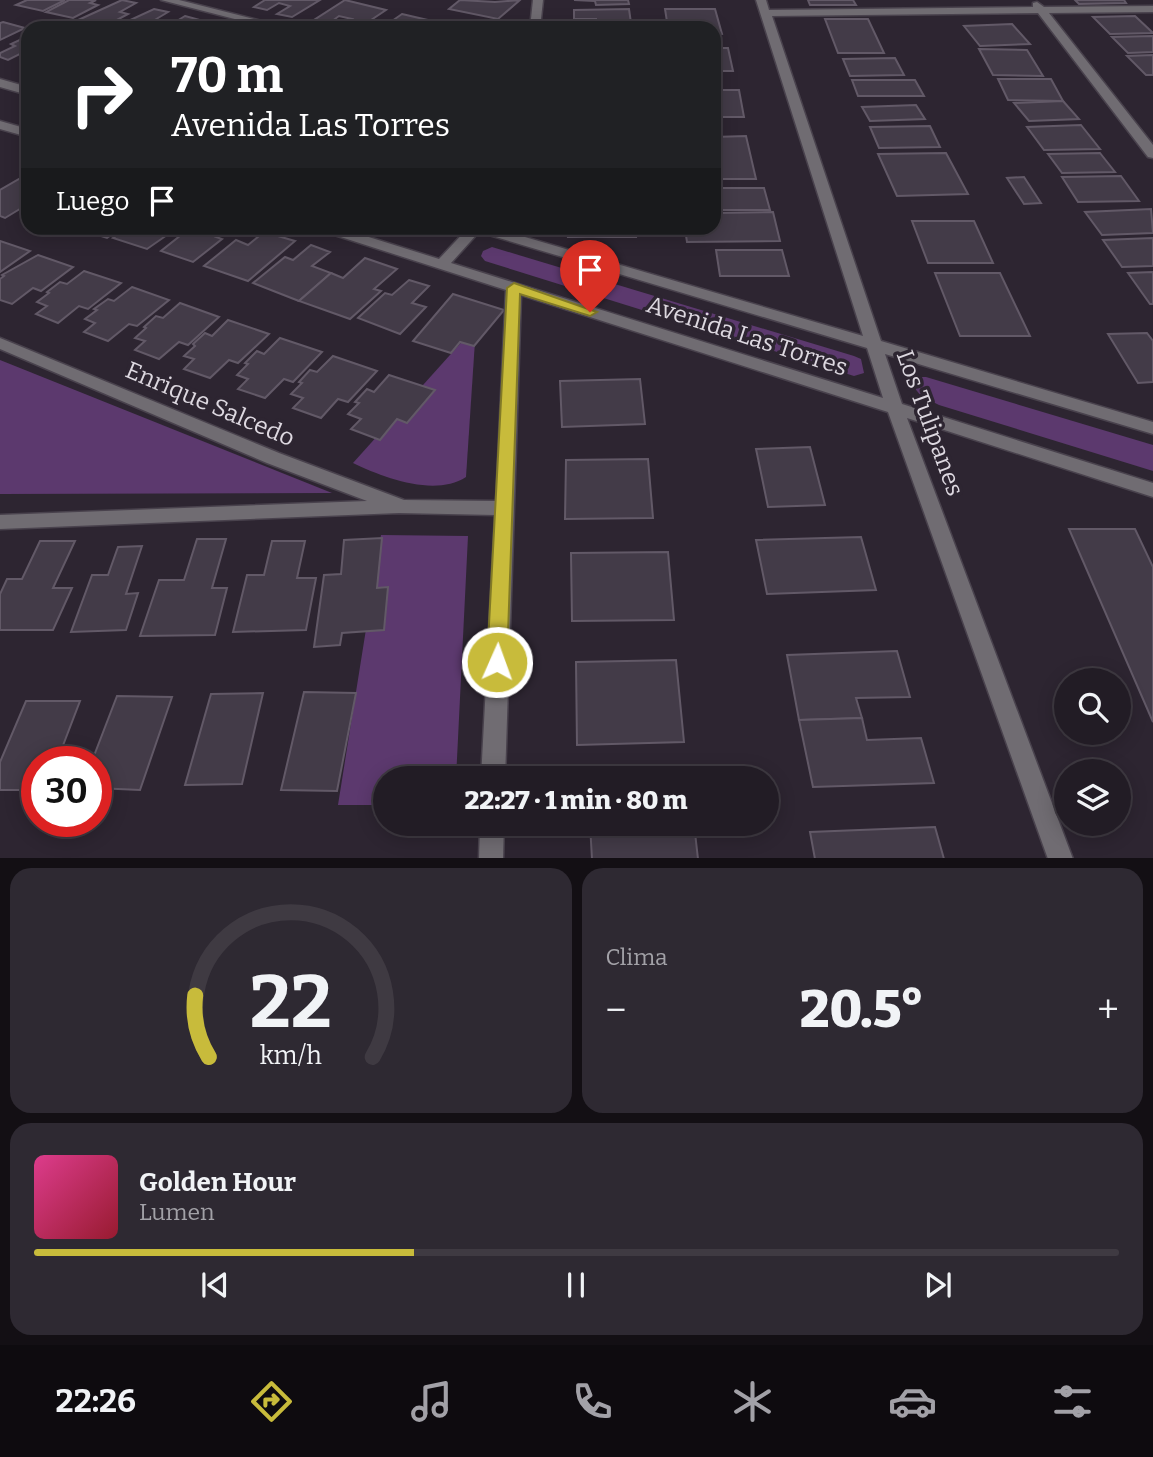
<!DOCTYPE html>
<html lang="es">
<head>
<meta charset="utf-8">
<style>
  body { margin:0; font-family:Bitter,serif; background:#2e2932; color:#f1f3f6; height:100vh; display:flex; flex-direction:column; font-size:26px; white-space:nowrap }
  * { box-sizing:border-box; margin:0 }
  p { font-size:23px; color:#a2a1a7 }
  .icon { flex:none; width:38px; height:38px; fill:none; stroke:currentColor; stroke-width:2; stroke-linecap:round; stroke-linejoin:round }
  .map { position:relative; height:858px; overflow:hidden }
  .panel { display:flex; flex-direction:column; gap:10px; padding:10px; background:#130f14; flex:1 }
  .panel>* { flex:none }
  .banner { position:absolute; left:21px; top:21px; width:700px; height:214px; border-radius:21px; box-shadow:0 4px 18px #0003,0 0 0 2px #3f3a42; background:#202124; color:#fff; overflow:hidden }
  .fabs { position:absolute; left:1054px; top:668px; display:grid; gap:14px }
  .fabs a { display:grid; place-items:center; width:77px; height:77px; border-radius:50%; background:#221c25; box-shadow:0 4px 18px #0003,0 0 0 2px #3f3a42; font-size:35px }
  .speed { position:absolute; left:21px; top:746px; display:flex; gap:14px; font-size:35px; font-weight:700; text-align:center }
  .speed>* { display:grid; place-content:center; width:91px; height:91px; border-radius:50%; background:#221c25; box-shadow:0 4px 18px #0003,0 0 0 2px #3f3a42; line-height:1 }
  .speed .limit { border:10px solid #d22; background:#fff; color:#111 }
  .pin { position:absolute; display:grid; place-items:center; width:60px; height:60px; color:#fff; margin:-72px -30px; border-radius:50% 50% 50% 0; rotate:-45deg; box-shadow:0 0 7px #0007 }
  .pin .icon { rotate:45deg }
  .me { position:absolute; width:77px; margin:-38px; rotate:2deg; stroke-linejoin:round; filter:drop-shadow(0 0 5px #0008) }
  .turn { display:flex; align-items:center; gap:24px; height:147px; padding:0 35px; font-size:32px }
  .turn .icon { width:91px; height:91px; stroke-width:2.5 }
  .turn b { display:block; font-size:49px; line-height:60px }
  .then { display:flex; align-items:center; height:66px; padding:0 35px; background:#0003; gap:14px; font-size:26px }
  .big { font-size:52px; font-weight:800; line-height:1.1 }
  .panel .tile { flex:1; display:flex; flex-direction:column; justify-content:center; gap:10px; min-width:0; padding:0 24px; border-radius:21px; background:#2e2932 }
  .panel .dial { align-items:center; gap:0 }
  .dial svg { height:182px; overflow:visible; fill:none; stroke:#3f3a42; stroke-width:7; stroke-linecap:round; text-anchor:middle }
  .dial text { fill:#f1f3f6; stroke:none }
  .song { display:flex; align-items:center; gap:21px }
  .cover { width:84px; height:84px; border-radius:10px; background:linear-gradient(135deg,hsl(330 70% 55%),hsl(350 70% 35%)) }
  .played { height:7px; border-radius:4px; background:linear-gradient(90deg,#c8bb3b 35%,#3f3a42 35%) }
  .keys { display:flex; justify-content:space-around; direction:ltr }
  .heat { display:flex; justify-content:space-between; align-items:center; font-size:38px; direction:ltr }
  .panel .tiles { flex:1; display:grid; gap:10px; grid-template-columns:1fr 1fr }
  .tile:last-child { grid-column:span 2 }
  .trip { position:absolute; left:373px; top:766px; width:406px; height:70px; border-radius:35px; background:#221c25; box-shadow:0 4px 18px #0003,0 0 0 2px #3f3a42; font-weight:800; line-height:70px; text-align:center }
  .tab-bar { display:flex; height:112px; justify-content:space-around; align-items:center; background:#0e0b0f; color:#a2a1a7 }
  .tab-bar .icon { width:49px; height:49px }
  .tab-bar .current { color:#c8bb3b }
  .tab-bar b { font-size:32px; color:#f1f3f6 }
  .map>svg:first-child { display:block }
  .green { fill:#5c396e }
  .building { fill:#433b48; stroke:#625967; stroke-width:2 }
  .lines { fill:none; stroke-linecap:round; stroke-linejoin:round }
  .minor-casing { stroke:#49424d; stroke-width:3 }
  .minor { fill:#706c72; fill-rule:evenodd }
  .route { fill:#c8bb3b; stroke:#827a26; stroke-width:2 }
  .labels { text-anchor:middle; stroke-width:7; stroke-linejoin:round; paint-order:stroke }
  .street-label { font-size:24px; fill:#ddd8e0; stroke:#2d2531 }
</style>
</head>
<body>
<div class="map">
<svg width="1153" height="859" viewBox="0 0 1153 859">
  <rect width="100%" height="100%" fill="#2d2531"/>
  <g class="green">
    <polygon points="492,247 854,356 861,359 864,373 854,376 485,261 481,256 483,251"/>
    <path d="M476,326L466,477C435,497 384,478 353,463Z"/>
    <polygon points="0,360 332,493 0,494"/>
    <polygon points="917,377 926,377 1153,445 1153,471 939,405 921,396 913,386"/>
    <polygon points="381,535 468,536 456,779 385,779 385,805 338,805"/>
  </g>
  <g class="building">
    <polygon points="27,0 65,0 43,11 16,5"/>
    <polygon points="69,0 96,0 90,3 98,5 73,18 46,12"/>
    <polygon points="122,0 136,3 120,12 128,14 104,27 76,21"/>
    <polygon points="265,0 320,0 292,17 277,14 290,6 279,3 267,10 254,7"/>
    <polygon points="345,0 386,10 359,28 339,28 352,19 339,16 328,24 314,20"/>
    <polygon points="460,0 495,2 520,0 498,19 449,9"/>
    <polygon points="628,0 629,4 596,5 595,1 574,0"/>
    <polygon points="808,0 853,0 856,5 810,5"/>
    <polygon points="1075,0 1124,0 1126,3 1079,4"/>
    <polygon points="154,9 168,12 153,21 161,23 152,28 113,28"/>
    <polygon points="629,9 631,23 596,23 596,19 574,19 574,10"/>
    <polygon points="665,9 715,9 722,34 714,35 714,28 668,28"/>
    <polygon points="402,14 445,24 439,28 382,28"/>
    <polygon points="185,16 200,20 186,28 158,28 167,27"/>
    <polygon points="1135,16 1153,33 1110,34 1093,17"/>
    <polygon points="825,19 868,19 884,53 838,53"/>
    <polygon points="3,22 25,28 0,40 0,23"/>
    <polygon points="1012,24 1030,44 980,46 964,26"/>
    <polygon points="28,36 28,50 8,60 0,57 0,53 15,46 11,44"/>
    <polygon points="1153,36 1153,52 1128,53 1112,37"/>
    <polygon points="714,48 728,48 733,71 714,71"/>
    <polygon points="979,49 1027,50 1043,76 993,75"/>
    <polygon points="1153,55 1153,75 1146,75 1127,56"/>
    <polygon points="895,58 904,75 850,76 843,59"/>
    <polygon points="998,79 1051,79 1063,101 1008,100"/>
    <polygon points="852,80 915,80 924,96 858,96"/>
    <polygon points="714,90 739,90 744,117 714,117"/>
    <polygon points="1063,101 1079,119 1029,121 1014,103"/>
    <polygon points="916,105 925,119 870,121 862,107"/>
    <polygon points="1081,125 1100,149 1044,150 1027,127"/>
    <polygon points="930,126 940,147 879,148 870,127"/>
    <polygon points="746,136 756,179 714,179 714,137"/>
    <polygon points="946,153 968,194 897,196 878,154"/>
    <polygon points="1100,153 1115,172 1062,173 1048,154"/>
    <polygon points="26,175 28,204 5,218 0,216 0,190"/>
    <polygon points="1121,176 1139,201 1078,202 1062,177"/>
    <polygon points="1024,177 1041,203 1024,204 1007,178"/>
    <polygon points="714,188 764,188 770,210 714,210"/>
    <polygon points="1151,209 1153,233 1102,235 1085,212"/>
    <polygon points="773,212 780,241 687,242 685,229 713,229 714,213"/>
    <polygon points="912,221 974,221 993,263 928,263"/>
    <polygon points="76,228 121,228 107,238"/>
    <polygon points="128,228 177,228 147,249 113,238"/>
    <polygon points="190,228 200,232 206,228 229,228 216,237 222,239 193,262 161,251"/>
    <polygon points="569,228 635,228 636,237 568,237"/>
    <polygon points="264,232 295,241 248,281 204,266 236,240 248,245"/>
    <polygon points="1153,238 1153,266 1122,267 1103,240"/>
    <polygon points="0,241 30,251 0,272"/>
    <polygon points="311,245 330,252 312,266 331,273 299,301 253,283 285,257 293,260"/>
    <polygon points="716,250 782,250 789,276 720,276"/>
    <polygon points="38,255 73,267 41,291 33,288 12,304 0,300 0,279 4,276 2,275"/>
    <polygon points="365,258 397,269 374,289 381,291 350,319 299,301 331,273 343,278"/>
    <polygon points="84,271 121,283 88,309 79,306 58,323 36,314 47,306 37,302 49,293 47,292 60,282 67,284"/>
    <polygon points="1153,272 1153,304 1150,304 1128,273"/>
    <polygon points="935,273 1000,273 1030,336 960,336"/>
    <polygon points="409,280 429,286 412,303 426,307 400,334 358,318 385,293 392,295"/>
    <polygon points="132,287 169,300 137,326 129,324 108,341 84,332 95,323 85,319 97,310 94,309 108,299 114,301"/>
    <polygon points="453,294 504,310 474,346 460,342 451,353 413,341"/>
    <polygon points="180,303 219,317 188,345 179,342 159,359 135,350 145,341 135,338 146,328 144,327 156,316 163,318"/>
    <polygon points="228,320 269,334 238,363 229,360 210,378 184,369 194,359 184,356 195,346 193,344 205,333 212,336"/>
    <polygon points="1147,333 1153,341 1153,382 1138,383 1108,334"/>
    <polygon points="280,338 322,352 293,382 284,379 265,398 238,389 248,379 237,375 248,364 245,363 257,351 264,354"/>
    <polygon points="333,356 377,371 348,402 338,399 321,418 293,408 303,398 291,394 302,383 299,382 310,370 317,372"/>
    <polygon points="389,375 435,390 407,423 397,419 380,440 351,429 361,419 348,414 359,403 355,402 367,389 374,392"/>
    <polygon points="640,379 645,424 562,427 560,381"/>
    <polygon points="810,447 825,505 768,507 756,449"/>
    <polygon points="648,459 653,518 565,519 566,460"/>
    <polygon points="1069,529 1135,529 1153,567 1153,722"/>
    <polygon points="861,537 876,590 767,594 756,540"/>
    <polygon points="382,538 377,588 388,587 384,630 342,633 340,645 314,647 324,575 341,574 344,540"/>
    <polygon points="197,539 226,539 212,588 227,588 215,635 140,636 159,580 184,580"/>
    <polygon points="40,541 75,541 53,588 72,588 53,630 0,630 0,594 7,579 22,579"/>
    <polygon points="272,541 305,541 297,578 316,578 306,630 233,632 247,575 264,575"/>
    <polygon points="142,546 126,594 138,593 126,630 71,632 92,575 108,575 118,547"/>
    <polygon points="668,552 674,620 572,621 571,553"/>
    <polygon points="897,651 910,697 856,698 862,718 799,720 787,655"/>
    <polygon points="676,660 684,742 577,745 576,662"/>
    <polygon points="304,692 356,693 337,791 281,790"/>
    <polygon points="263,693 242,784 185,785 211,694"/>
    <polygon points="117,696 172,697 140,790 96,788 96,761 92,761"/>
    <polygon points="26,701 80,701 57,761 37,761 37,790 0,790 0,762"/>
    <polygon points="862,718 867,740 921,738 934,783 813,787 799,720"/>
    <polygon points="590,824 694,824 698,859 592,859"/>
    <polygon points="935,827 944,859 815,859 810,832"/>
  </g>
  <g class="lines">
    <g class="minor-casing">
      <g id="minor">
        <polygon points="161,0 179,0 289,28 270,28"/>
        <polygon points="533,0 543,0 540,28 530,28"/>
        <path d="M756,0H766L769,10L1033,7V3L1037,2L1044,7L1153,6V12L1049,13L1153,145V158L1148,157L1038,13L772,16L881,341L1153,422V434L885,354L902,404L1153,483V497L907,418L1073,859H1048L888,412L521,295L505,779H481L495,515L399,513L0,529V515L367,501L267,463L0,349V338L279,453L404,500L496,501L506,290L322,231L320,228H340L439,259L468,228H494L863,336ZM479,232L867,348L883,398L451,263Z"/>
        <polygon points="0,79 28,87 28,95 0,87"/>
        <polygon points="0,121 28,129 28,137 0,129"/>
        <polygon points="480,824 504,824 503,859 479,859"/>
      </g>
    </g>
    <use href="#minor" class="minor"/>
  </g>
  <polygon class="route" points="514,283 597,312 590,316 520,294 507,662 504,668 497,671 490,668 487,662 507,288"/>
  <g class="labels">
    <g class="street-label">
      <text transform="translate(747 336) rotate(18)" y="8">Avenida Las Torres</text>
      <text transform="translate(210 404) rotate(23)" y="8">Enrique Salcedo</text>
      <text transform="translate(930 423) rotate(70)" y="8">Los Tulipanes</text>
    </g>
  </g>
</svg>
<div class="fabs">
<a><svg class="icon" aria-label="search" viewBox="0 0 24 24"><circle cx="10" cy="10" r="6"/><path d="M15 15l6 6"/></svg></a>
<a><svg class="icon" aria-label="layers" viewBox="0 0 24 24"><path d="M12 4l9 5-9 5-9-5zM3 14l9 5 9-5"/></svg></a>
</div>
<div class="speed"><div class="limit">30</div></div>
<div class="pin" style="left:590px;top:312px;background:#d93025"><svg class="icon" aria-label="arrive" viewBox="0 0 24 24"><path d="M6 21V4h12l-3 4 3 4H6"/></svg></div>
<svg class="me" style="left:497px;top:662px" viewBox="-20 -20 40 40"><circle r="17" fill="#c8bb3b" stroke="#fff" stroke-width="3"/><path d="M0-11L8 9 0 5-8 9z" fill="#fff"/></svg>
<div class="trip">22:27 · 1 min · 80 m</div>
<div class="banner">
<div class="turn"><svg class="icon" aria-label="right" viewBox="0 0 24 24"><path d="M7 20v-9h11M14 6l5 5-5 5"/></svg><div><b>70 m</b>Avenida Las Torres</div></div>
<div class="then">Luego<svg class="icon" aria-label="arrive" viewBox="0 0 24 24"><path d="M6 21V4h12l-3 4 3 4H6"/></svg></div>
</div>
</div>
<section class="panel">
<div class="tiles">
<div class="tile dial"><svg viewBox="0 0 100 80">
<path d="M14 69A42 42 0 1 1 86 69"/>
<path d="M14 69A42 42 0 0 1 8 42" stroke="#c8bb3b"/>
<text x="50" y="56" font-size="32" font-weight="700">22</text>
<text x="50" y="72" font-size="11">km/h</text>
</svg></div>
<div class="tile"><p>Clima</p>
<div class="heat"><a>−</a><b class="big">20.5°</b><a>+</a></div>
</div>
<div class="tile">
<div class="song"><i class="cover"></i><div><b>Golden Hour</b><p>Lumen</p></div></div>
<div class="played"></div>
<div class="keys"><svg class="icon" aria-label="previous" viewBox="0 0 24 24"><path d="M18 5L8 12l10 7zM5 5v14"/></svg><svg class="icon" aria-label="pause" viewBox="0 0 24 24"><path d="M8 5v14M16 5v14"/></svg><svg class="icon" aria-label="next" viewBox="0 0 24 24"><path d="M6 5l10 7-10 7zM19 5v14"/></svg></div>
</div>
</div>
</section>
<nav class="tab-bar">
<b>22:26</b>
<svg class="icon current" aria-label="directions" viewBox="0 0 24 24"><path d="M12 3l9 9-9 9-9-9zM9 14v-3h6M13 9l2 2-2 2"/></svg>
<svg class="icon" aria-label="music" viewBox="0 0 24 24"><path d="M9 18V5l10-2v13"/><circle cx="6" cy="18" r="3"/><circle cx="16" cy="16" r="3"/></svg>
<svg class="icon" aria-label="phone" viewBox="0 0 24 24"><path d="M5 4h4l2 5-3 2q2 4 5 5l2-3 5 2v4C11 20 4 13 5 4z"/></svg>
<svg class="icon" aria-label="climate" viewBox="0 0 24 24"><path d="M12 3v18M4 7l16 10M4 17L20 7"/></svg>
<svg class="icon" aria-label="car" viewBox="0 0 24 24"><path d="M5 17H2v-5l4-1 3-4h7l3 4 3 1v5h-3M9 17h6M6 11h13"/><circle cx="7" cy="17" r="2"/><circle cx="17" cy="17" r="2"/></svg>
<svg class="icon" aria-label="filters" viewBox="0 0 24 24"><path d="M4 7h16M4 17h16"/><circle cx="9" cy="7" r="2"/><circle cx="15" cy="17" r="2"/></svg>
</nav>
</body>
</html>
